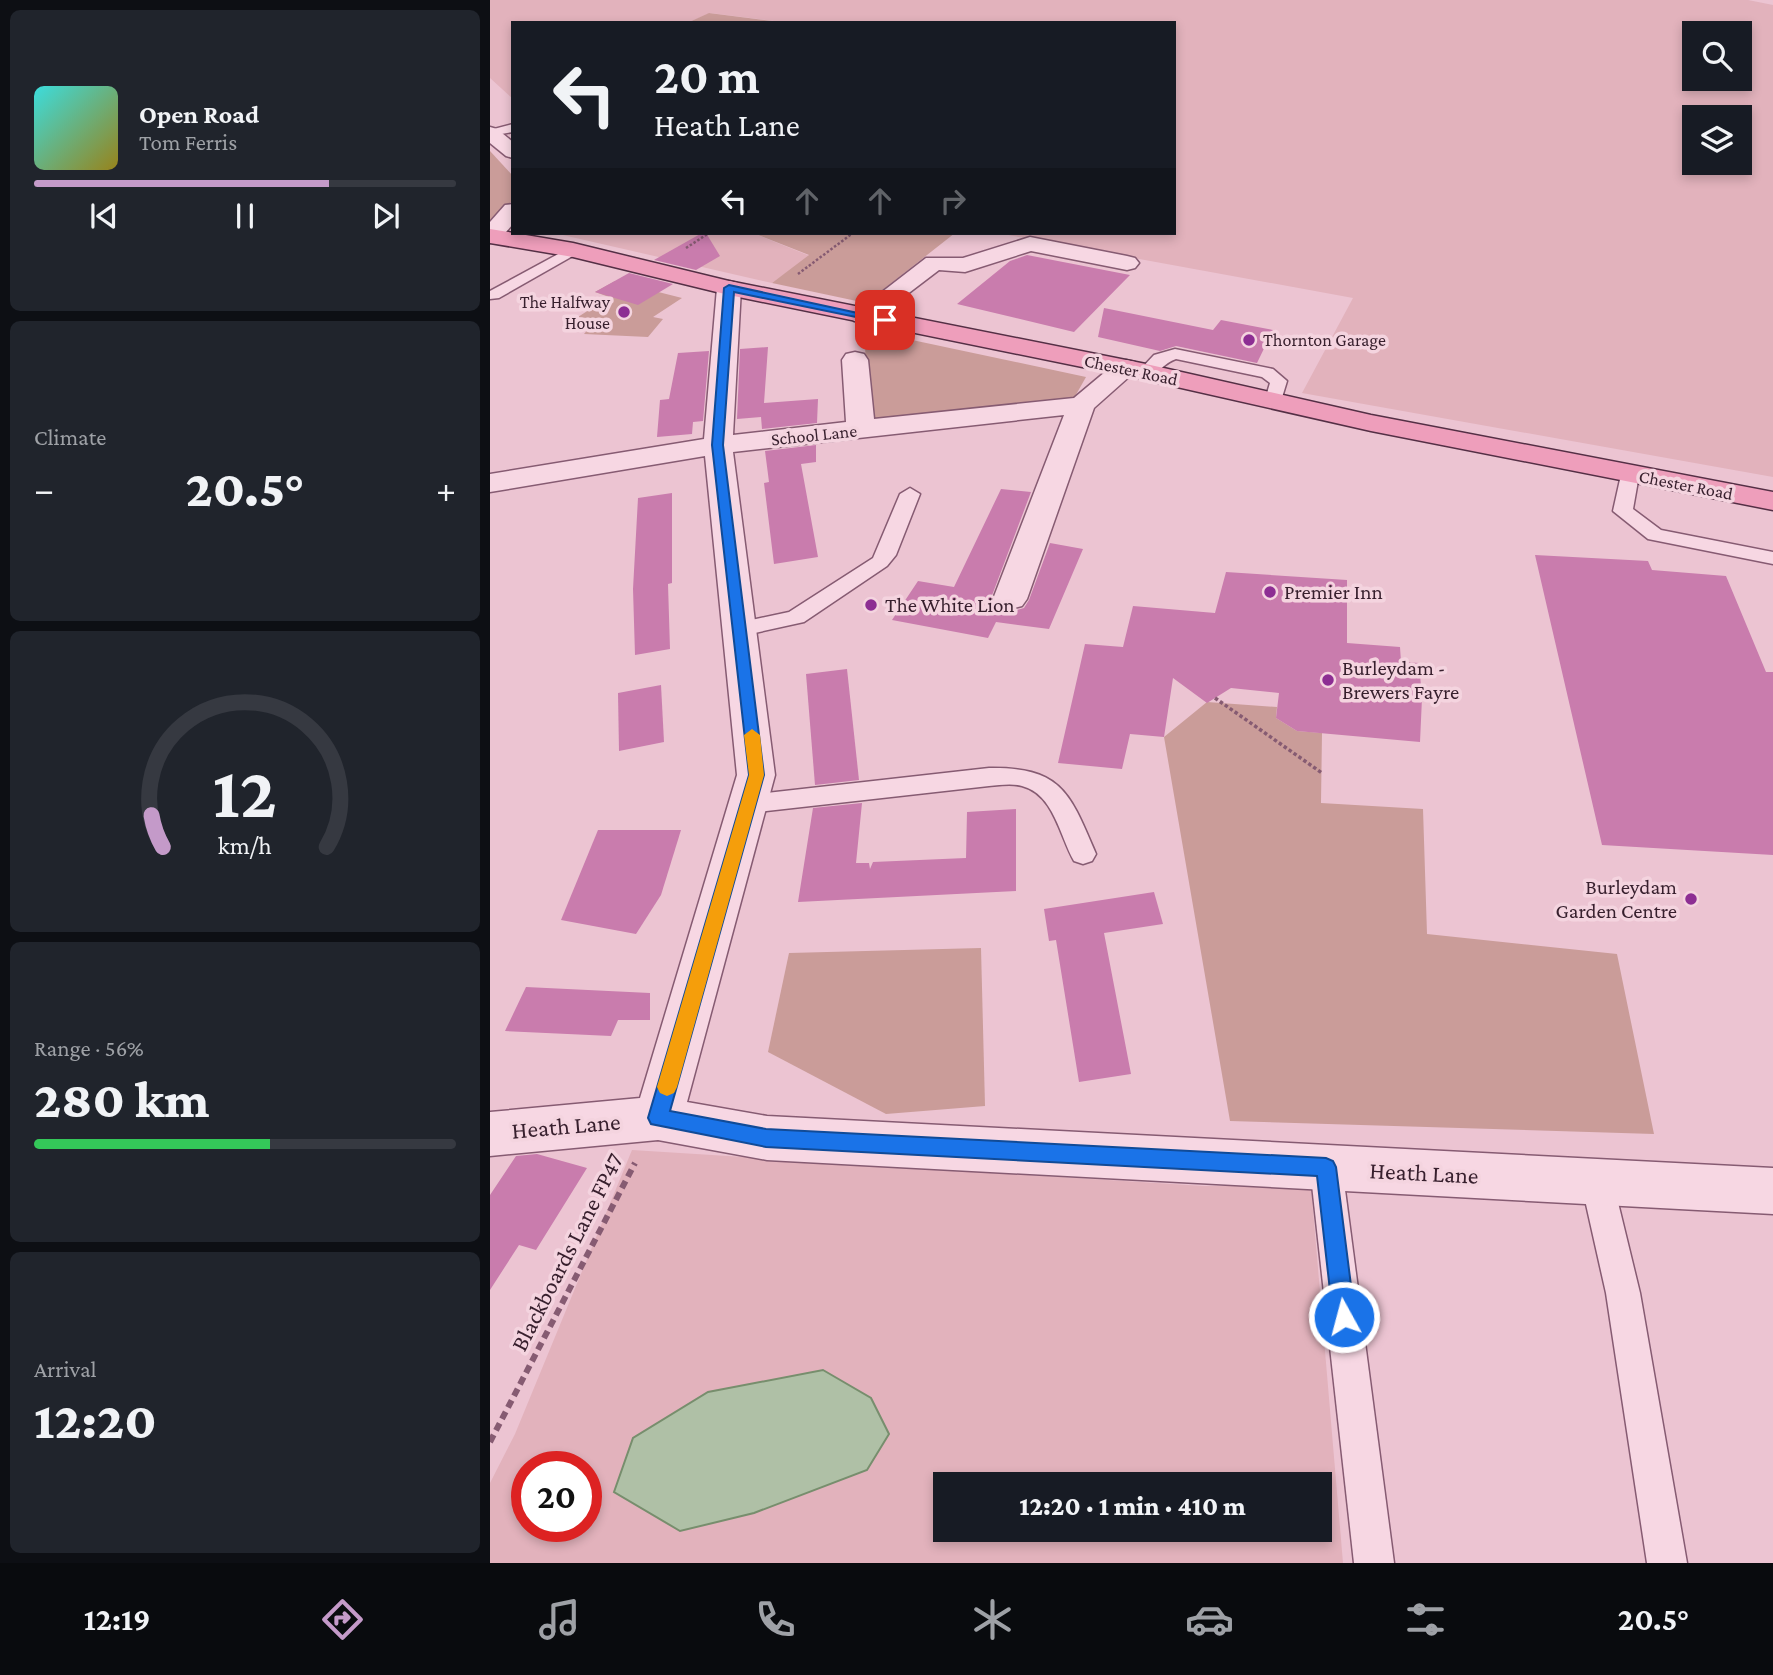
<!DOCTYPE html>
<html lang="en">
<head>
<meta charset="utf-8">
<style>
  body { margin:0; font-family:"Crimson Pro",serif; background:#20242c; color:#f1f3f6; height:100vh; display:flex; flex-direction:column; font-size:26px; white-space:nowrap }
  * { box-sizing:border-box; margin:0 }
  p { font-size:23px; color:#9ea1a6 }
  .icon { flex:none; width:38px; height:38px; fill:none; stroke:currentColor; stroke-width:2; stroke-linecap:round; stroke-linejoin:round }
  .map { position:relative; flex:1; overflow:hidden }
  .panel { display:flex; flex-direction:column; gap:10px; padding:10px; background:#0d0f14; width:490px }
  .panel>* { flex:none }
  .hud { position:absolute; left:21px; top:21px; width:665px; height:214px; border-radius:0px; box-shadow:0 4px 10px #0003; background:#171b24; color:#f1f3f6; overflow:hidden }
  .controls { position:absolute; left:1192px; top:21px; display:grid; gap:14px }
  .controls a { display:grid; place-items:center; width:70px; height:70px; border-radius:0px; background:#171b24; box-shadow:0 4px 10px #0003; font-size:35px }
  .speed { position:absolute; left:21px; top:1451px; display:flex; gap:14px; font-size:35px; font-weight:700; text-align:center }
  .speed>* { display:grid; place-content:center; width:91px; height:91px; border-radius:50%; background:#171b24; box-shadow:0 4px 10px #0003; line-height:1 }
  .speed .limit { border:10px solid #d22; background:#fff; color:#111 }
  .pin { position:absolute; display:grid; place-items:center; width:60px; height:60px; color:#fff; margin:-30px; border-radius:14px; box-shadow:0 4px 10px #0006 }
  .me { position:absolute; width:77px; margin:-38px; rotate:353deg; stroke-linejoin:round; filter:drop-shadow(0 0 5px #0008) }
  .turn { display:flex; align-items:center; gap:24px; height:147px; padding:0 28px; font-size:32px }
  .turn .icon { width:91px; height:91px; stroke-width:2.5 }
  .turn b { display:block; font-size:49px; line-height:60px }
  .lanes { display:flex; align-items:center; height:66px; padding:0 28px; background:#0003; justify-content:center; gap:35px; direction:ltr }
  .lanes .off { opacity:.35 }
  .big { font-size:52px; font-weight:800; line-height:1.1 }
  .panel .tile { flex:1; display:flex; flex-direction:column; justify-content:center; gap:10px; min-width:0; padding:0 24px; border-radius:10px; background:#20242c }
  .panel .dial { align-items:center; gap:0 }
  .dial svg { height:182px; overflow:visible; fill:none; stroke:#363941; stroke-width:7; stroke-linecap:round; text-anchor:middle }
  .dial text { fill:#f1f3f6; stroke:none }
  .song { display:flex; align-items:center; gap:21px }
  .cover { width:84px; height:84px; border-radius:10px; background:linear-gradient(135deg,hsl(180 70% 55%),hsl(50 70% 35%)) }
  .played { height:7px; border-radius:4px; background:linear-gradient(90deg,#c49ac9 70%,#363941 70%) }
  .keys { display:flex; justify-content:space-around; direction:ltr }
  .heat { display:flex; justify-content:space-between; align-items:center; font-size:38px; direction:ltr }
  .charge { height:10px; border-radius:5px; background:linear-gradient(90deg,#34c759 56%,#363941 0) }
  .trip { position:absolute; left:443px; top:1472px; width:399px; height:70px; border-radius:0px; background:#171b24; box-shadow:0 4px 10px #0003; font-weight:800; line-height:70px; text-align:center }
  .dock { display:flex; height:112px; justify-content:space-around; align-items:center; background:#090b0e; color:#9ea1a6 }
  .dock .icon { width:49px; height:49px }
  .dock .active { color:#c49ac9 }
  .dock b { font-size:32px; color:#f1f3f6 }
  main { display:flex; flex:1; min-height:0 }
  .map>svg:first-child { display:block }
  .farmland { fill:#e2b2bc; fill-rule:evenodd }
  .green { fill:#ca9c99 }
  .water { fill:#afc0a6; stroke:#778e6d; stroke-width:2 }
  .building { fill:#c97cad }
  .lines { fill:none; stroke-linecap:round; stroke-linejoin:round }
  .lane-casing { stroke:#865b72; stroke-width:3 }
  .street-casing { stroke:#865b72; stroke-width:3 }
  .primary-casing { stroke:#542f45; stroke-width:3 }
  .path-far2 { stroke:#865b72; stroke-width:2.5; stroke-dasharray:2.5 2; stroke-linecap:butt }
  .path-far1 { stroke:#865b72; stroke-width:3.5; stroke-dasharray:3.5 2.5; stroke-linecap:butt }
  .path { stroke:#865b72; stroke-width:6; stroke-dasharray:8 5; stroke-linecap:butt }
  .lane { fill:#f7d7e3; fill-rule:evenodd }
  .street { fill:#f7d7e3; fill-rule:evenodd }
  .primary { fill:#ee9ebb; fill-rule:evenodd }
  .route { fill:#1a73e8; stroke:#114b97; stroke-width:2 }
  .slow { fill:#f59e0b }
  .poi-dot { fill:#8d2e93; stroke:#f4d4df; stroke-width:2.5 }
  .labels { text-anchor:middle; stroke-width:7; stroke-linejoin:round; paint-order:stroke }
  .far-poi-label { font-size:18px; fill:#371f2d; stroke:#f4d4df; text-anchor:end }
  .far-street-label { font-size:18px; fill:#371f2d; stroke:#f4d4df }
  .poi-label { font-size:21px; fill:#371f2d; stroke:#f4d4df; text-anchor:start }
  .near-street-label { font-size:24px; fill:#371f2d; stroke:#f4d4df }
</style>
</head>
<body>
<main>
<section class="panel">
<div class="tile">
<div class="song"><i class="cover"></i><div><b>Open Road</b><p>Tom Ferris</p></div></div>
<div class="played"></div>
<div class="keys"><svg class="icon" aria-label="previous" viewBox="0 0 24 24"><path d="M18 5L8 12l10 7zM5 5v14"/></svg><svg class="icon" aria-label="pause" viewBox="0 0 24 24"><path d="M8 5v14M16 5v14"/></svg><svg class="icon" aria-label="next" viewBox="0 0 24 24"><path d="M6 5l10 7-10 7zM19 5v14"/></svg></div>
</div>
<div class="tile"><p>Climate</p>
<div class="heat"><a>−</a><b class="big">20.5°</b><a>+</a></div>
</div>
<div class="tile dial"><svg viewBox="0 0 100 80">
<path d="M14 69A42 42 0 1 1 86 69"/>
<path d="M14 69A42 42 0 0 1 9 55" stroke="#c49ac9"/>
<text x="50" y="56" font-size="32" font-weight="700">12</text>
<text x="50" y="72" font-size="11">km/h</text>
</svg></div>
<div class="tile"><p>Range · 56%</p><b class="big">280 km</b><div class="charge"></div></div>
<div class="tile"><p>Arrival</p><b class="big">12:20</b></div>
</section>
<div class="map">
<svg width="1283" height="1563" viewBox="0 0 1283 1563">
  <rect width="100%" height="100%" fill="#ecc4d2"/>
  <g class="farmland">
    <path d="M0,0H1258L1283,5V477L812,393L863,298L507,233H684V23H299L220,13L197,23H23V99L0,78ZM1204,33H1250V79H1204ZM1204,117H1250V163H1204Z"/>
    <polygon points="64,233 263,233 320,256 282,283"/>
    <path d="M142,1150L714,1186H821L853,1563H0V1483L25,1434ZM37,1466H96V1526H37ZM455,1484H830V1530H455Z"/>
  </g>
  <g class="green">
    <polygon points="219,13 299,23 197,23"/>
    <polygon points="0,151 23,176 23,200 0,223"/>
    <polygon points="263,233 465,233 376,303 282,283 319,255"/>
    <polygon points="125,281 192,298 163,317 173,319 158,337 94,334 107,319 88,317 119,297 105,292"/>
    <polygon points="375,330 596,377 583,400 376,421"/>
    <polygon points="717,702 787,707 786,718 807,731 832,733 831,803 933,809 937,934 1127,954 1164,1134 740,1121 674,737"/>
    <polygon points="491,948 495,1106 396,1114 278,1052 299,953"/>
  </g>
  <polygon class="water" points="333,1370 381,1398 399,1434 377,1470 264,1513 190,1531 124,1492 143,1438 218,1392"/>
  <g class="building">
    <polygon points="212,233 216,233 230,256 206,270 164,260"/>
    <polygon points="537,255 573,262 640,275 584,332 467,304 520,261"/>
    <polygon points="139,273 183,284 148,305 105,292"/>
    <polygon points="614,308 723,330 731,320 783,330 767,363 686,346 670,351 608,337"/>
    <polygon points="278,347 274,403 328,399 327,423 272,429 271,417 247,419 250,349"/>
    <polygon points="219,351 213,421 203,422 202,434 167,437 170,400 179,399 188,353"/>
    <polygon points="326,445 326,462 311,464 328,557 284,564 274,483 279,482 275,451"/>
    <polygon points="511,489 541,492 501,598 506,608 519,612 534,608 539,600 560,543 593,549 559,629 506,622 498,638 402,620 428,581 464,587"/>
    <polygon points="182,493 182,583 178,584 180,649 145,655 143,589 148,498"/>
    <polygon points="1045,555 1158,561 1162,570 1236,576 1276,672 1283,672 1283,855 1112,845"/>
    <polygon points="736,572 857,580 857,643 910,647 911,662 929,663 932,698 930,742 807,731 786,718 789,693 741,688 717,703 683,678 674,737 640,734 632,769 568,763 595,644 633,647 643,606 725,613"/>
    <polygon points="357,669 369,780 325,785 316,674"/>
    <polygon points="171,685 174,742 129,751 128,693"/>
    <polygon points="372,803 366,863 379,863 380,869 383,862 476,858 477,812 526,809 526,891 308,902 323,808"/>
    <polygon points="108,830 191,830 171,895 146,934 71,920"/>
    <polygon points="664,892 673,924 614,933 641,1074 589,1082 566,940 559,941 554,909"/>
    <polygon points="36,987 160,993 160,1020 128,1020 121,1036 15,1031"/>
    <polygon points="47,1154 97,1168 46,1250 29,1245 0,1290 0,1195 26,1156"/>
  </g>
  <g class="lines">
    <g class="lane-casing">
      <g id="lane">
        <polygon points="23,124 23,132 0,136 0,130"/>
        <polygon points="83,246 88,247 90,250 88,253 9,298 0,299 0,291"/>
        <path d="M685,349L783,369L797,381L790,404H778L775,400L780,383L772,377L686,359C674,363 668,374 656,377L648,372L664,355Z"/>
        <polygon points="1140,469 1149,475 1143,509 1171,530 1283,552 1283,564 1158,539 1123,511 1131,475"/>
        <polygon points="420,488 430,494 406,555 397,566 314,622 251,636 243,634 240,629 243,624 299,612 383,558 410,494"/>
        <path d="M499,768C572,767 580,793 606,854L602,861L593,864L584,861C570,837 564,794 532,786C522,783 510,785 499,786L258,813L249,810L246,804L249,798L258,795Z"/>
        <polygon points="836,1152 847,1157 852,1167 904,1563 864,1563 820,1167 825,1157"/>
        <polygon points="1107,1167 1118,1172 1123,1182 1150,1293 1197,1563 1157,1563 1116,1293 1091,1182 1096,1172"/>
      </g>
    </g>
    <g class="street-casing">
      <g id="street">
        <polygon points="0,127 7,129 23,142 23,158 16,156 0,143"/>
        <polygon points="23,204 23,224 8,241 0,243 0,222 15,205"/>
        <polygon points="540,237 637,256 645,258 649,263 645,268 637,270 541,251 475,272 449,270 382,321 373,323 364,321 361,316 436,258 473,258"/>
        <polygon points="239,281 247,283 251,288 243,435 356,422 352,360 356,354 365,352 374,354 378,360 384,419 584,398 627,362 636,360 645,362 649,368 604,408 537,599 532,606 520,609 508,606 503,599 574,415 243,452 285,775 197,1102 277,1116 1283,1168 1283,1214 277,1160 168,1140 0,1156 0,1112 150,1098 247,775 215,456 0,492 0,474 214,439 227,288 231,283"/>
      </g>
    </g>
    <g class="primary-casing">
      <polygon id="primary" points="0,229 83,243 239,281 656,364 881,415 1283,492 1283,510 881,431 656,380 239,295 83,257 0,243"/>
    </g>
    <g class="path-far2">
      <polyline points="196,248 219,233"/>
      <polyline points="308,274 363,233"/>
    </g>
    <polyline class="path-far1" points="725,698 832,773"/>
    <polyline class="path" points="0,1442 145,1163"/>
    <use href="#lane" class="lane"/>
    <use href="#street" class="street"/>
    <use href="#primary" class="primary"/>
  </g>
  <polygon class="route" points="239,285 400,320 395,323 244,292 233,445 274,775 180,1111 276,1129 836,1158 843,1161 846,1167 865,1317 862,1325 854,1329 846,1325 843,1317 827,1176 276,1147 161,1124 158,1118 259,775 222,445 234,288"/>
  <polygon class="slow" points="262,729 270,735 274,775 187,1087 184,1093 177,1096 170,1093 167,1087 259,775 254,735"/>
  <g class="poi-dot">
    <circle cx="134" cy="312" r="7"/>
    <circle cx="759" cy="340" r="7"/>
    <circle cx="780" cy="592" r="7"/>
    <circle cx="381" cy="605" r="7"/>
    <circle cx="838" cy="680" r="7"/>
    <circle cx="1201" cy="899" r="7"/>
  </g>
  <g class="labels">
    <g class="far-poi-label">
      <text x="120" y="308">The Halfway<tspan x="120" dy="21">House</tspan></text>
      <text x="773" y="346" text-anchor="start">Thornton Garage</text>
    </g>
    <g class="far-street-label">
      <text transform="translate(641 370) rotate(12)" y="6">Chester Road</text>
      <text transform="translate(324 435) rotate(-6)" y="6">School Lane</text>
      <text transform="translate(1196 485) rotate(11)" y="6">Chester Road</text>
    </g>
    <g class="poi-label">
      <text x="794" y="599">Premier Inn</text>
      <text x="395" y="612">The White Lion</text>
      <text x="852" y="675">Burleydam -<tspan x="852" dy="24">Brewers Fayre</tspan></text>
      <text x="1187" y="894" text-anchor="end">Burleydam<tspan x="1187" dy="24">Garden Centre</tspan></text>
    </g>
    <g class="near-street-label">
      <text transform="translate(76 1126) rotate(-5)" y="8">Heath Lane</text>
      <text transform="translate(934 1173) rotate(3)" y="8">Heath Lane</text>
      <text transform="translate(77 1252) rotate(-63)" y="8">Blackboards Lane FP47</text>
    </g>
  </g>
</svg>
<div class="controls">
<a><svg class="icon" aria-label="search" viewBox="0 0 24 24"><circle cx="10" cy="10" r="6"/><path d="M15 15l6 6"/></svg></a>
<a><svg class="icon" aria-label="layers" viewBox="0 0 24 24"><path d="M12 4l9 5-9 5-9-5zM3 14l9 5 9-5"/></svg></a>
</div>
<div class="speed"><div class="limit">20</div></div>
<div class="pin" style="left:395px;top:320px;background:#d93025"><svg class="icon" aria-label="arrive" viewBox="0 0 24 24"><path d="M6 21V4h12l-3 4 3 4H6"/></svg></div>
<svg class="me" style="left:854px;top:1317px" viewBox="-20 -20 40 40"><circle r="17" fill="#1a73e8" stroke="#fff" stroke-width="3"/><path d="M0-11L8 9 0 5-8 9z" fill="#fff"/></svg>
<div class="trip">12:20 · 1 min · 410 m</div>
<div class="hud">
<div class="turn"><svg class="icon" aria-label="left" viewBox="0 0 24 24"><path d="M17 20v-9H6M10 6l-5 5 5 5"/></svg><div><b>20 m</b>Heath Lane</div></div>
<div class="lanes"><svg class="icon" aria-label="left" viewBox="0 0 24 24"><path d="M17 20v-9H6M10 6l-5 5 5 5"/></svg><svg class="icon off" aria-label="ahead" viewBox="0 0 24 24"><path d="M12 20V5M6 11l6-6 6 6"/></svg><svg class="icon off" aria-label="ahead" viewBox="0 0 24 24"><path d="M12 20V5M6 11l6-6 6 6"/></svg><svg class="icon off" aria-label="right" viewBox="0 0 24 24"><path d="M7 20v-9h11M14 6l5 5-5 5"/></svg></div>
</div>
</div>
</main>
<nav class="dock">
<b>12:19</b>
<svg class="icon active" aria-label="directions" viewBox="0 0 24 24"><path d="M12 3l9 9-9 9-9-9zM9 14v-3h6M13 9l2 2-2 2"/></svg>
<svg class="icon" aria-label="music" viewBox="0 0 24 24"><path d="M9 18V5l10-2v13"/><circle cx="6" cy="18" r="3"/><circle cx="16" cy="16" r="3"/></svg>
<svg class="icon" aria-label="phone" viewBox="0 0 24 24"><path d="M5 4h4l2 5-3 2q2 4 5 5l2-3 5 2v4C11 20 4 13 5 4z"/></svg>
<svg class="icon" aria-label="climate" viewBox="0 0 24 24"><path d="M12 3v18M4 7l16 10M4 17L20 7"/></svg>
<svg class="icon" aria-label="car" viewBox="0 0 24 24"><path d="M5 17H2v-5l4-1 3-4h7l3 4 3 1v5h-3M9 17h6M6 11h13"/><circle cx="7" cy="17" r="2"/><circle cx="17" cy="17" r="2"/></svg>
<svg class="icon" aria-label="filters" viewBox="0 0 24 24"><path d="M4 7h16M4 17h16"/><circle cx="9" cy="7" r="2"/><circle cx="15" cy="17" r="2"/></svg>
<b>20.5°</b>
</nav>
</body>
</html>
